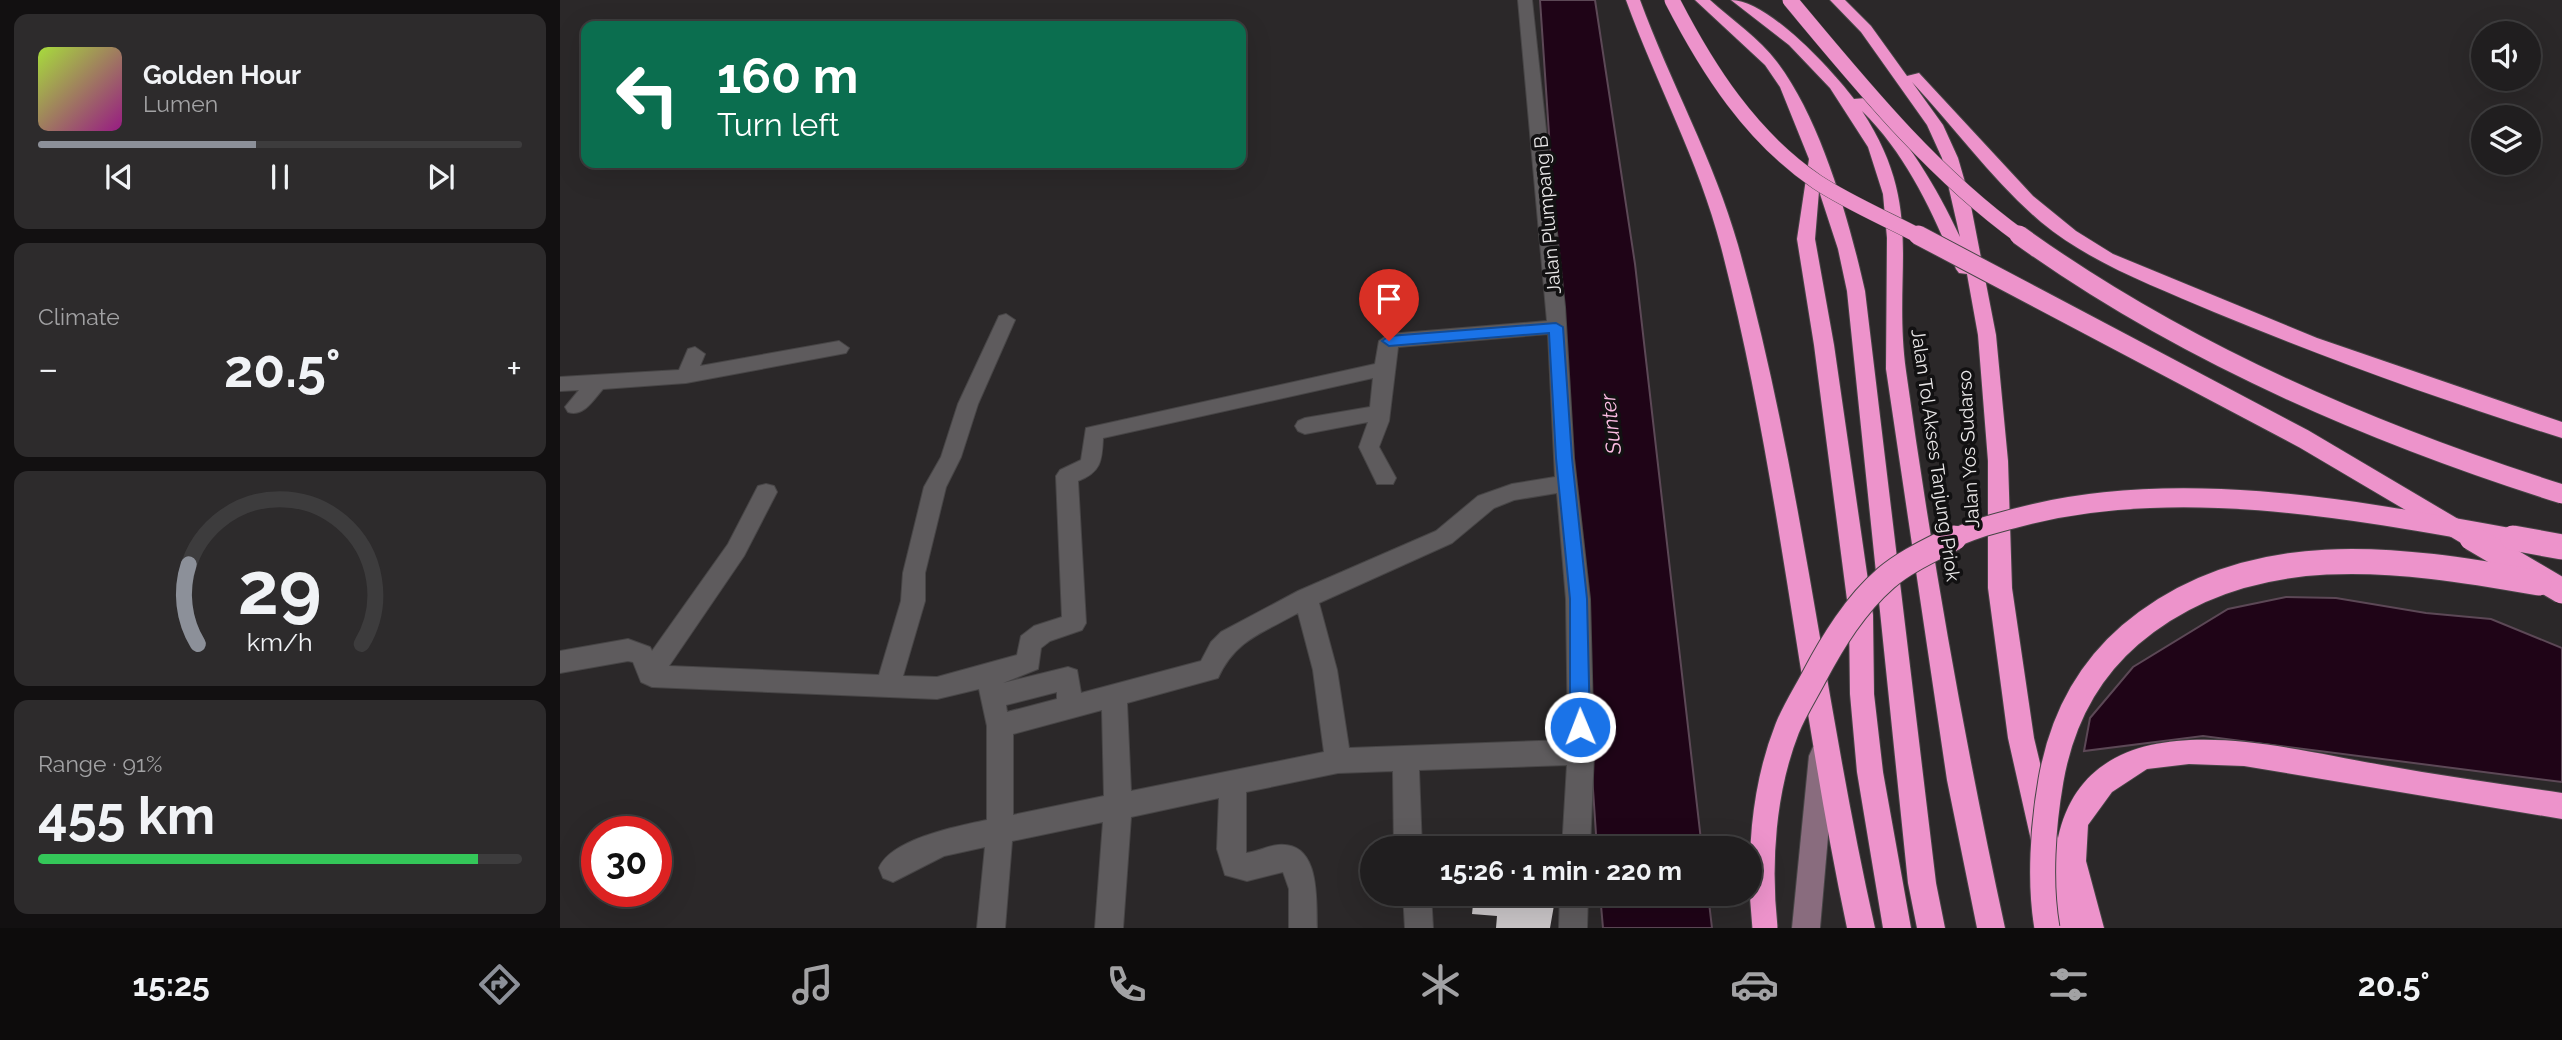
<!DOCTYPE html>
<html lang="en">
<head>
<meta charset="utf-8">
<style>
  body { margin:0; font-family:Raleway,sans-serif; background:#2d2b2c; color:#f1f3f6; height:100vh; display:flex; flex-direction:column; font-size:26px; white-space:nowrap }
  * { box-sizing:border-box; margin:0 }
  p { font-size:23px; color:#a2a2a4 }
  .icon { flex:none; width:38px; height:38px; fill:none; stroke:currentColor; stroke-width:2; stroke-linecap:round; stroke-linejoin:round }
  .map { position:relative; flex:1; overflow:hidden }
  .details { display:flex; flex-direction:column; gap:14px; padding:14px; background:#121011; width:560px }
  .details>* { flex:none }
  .banner { position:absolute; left:21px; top:21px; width:665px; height:147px; border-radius:14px; box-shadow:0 7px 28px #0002,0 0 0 2px #3d3c3d; background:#0b6e4f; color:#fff; overflow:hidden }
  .tools { position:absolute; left:1911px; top:21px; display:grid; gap:14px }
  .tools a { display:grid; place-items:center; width:70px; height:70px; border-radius:50%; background:#201e1f; box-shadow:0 7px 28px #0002,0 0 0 2px #3d3c3d; font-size:35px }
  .speed { position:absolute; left:21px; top:816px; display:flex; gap:14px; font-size:35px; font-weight:700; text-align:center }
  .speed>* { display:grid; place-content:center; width:91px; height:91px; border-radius:50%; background:#201e1f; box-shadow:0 7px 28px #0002,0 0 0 2px #3d3c3d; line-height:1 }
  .speed .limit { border:10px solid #d22; background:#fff; color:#111 }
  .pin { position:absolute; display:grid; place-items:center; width:60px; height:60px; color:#fff; margin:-72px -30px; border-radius:50% 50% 50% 0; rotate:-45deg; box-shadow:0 0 7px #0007 }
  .pin .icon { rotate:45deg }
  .me { position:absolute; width:77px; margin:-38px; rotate:359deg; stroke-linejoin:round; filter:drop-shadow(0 0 5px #0008) }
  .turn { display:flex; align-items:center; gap:24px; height:147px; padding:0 21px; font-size:32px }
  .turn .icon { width:91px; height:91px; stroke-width:2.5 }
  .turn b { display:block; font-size:49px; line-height:60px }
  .big { font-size:52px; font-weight:700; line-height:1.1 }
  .details .tile { flex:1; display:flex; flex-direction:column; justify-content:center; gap:10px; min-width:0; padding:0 24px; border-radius:14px; background:#2d2b2c }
  .details .dial { align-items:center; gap:0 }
  .dial svg { height:182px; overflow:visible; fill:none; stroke:#3d3c3d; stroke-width:7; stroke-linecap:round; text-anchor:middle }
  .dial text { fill:#f1f3f6; stroke:none }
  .song { display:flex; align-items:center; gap:21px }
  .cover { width:84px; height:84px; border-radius:10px; background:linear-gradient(135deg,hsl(80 70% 55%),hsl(310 70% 35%)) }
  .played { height:7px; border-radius:4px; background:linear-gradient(90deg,#8c9099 45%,#3d3c3d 45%) }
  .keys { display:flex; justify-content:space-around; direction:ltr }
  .heat { display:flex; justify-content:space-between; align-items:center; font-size:38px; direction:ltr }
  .charge { height:10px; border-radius:5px; background:linear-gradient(90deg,#34c759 91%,#3d3c3d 0) }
  .trip { position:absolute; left:800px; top:836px; width:402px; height:70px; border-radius:35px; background:#201e1f; box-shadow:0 7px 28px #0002,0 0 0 2px #3d3c3d; font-weight:700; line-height:70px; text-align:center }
  .tab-bar { display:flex; height:112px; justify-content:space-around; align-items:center; background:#0d0c0c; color:#a2a2a4 }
  .tab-bar .icon { width:49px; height:49px }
  .tab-bar .on { color:#8c9099 }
  .tab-bar b { font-size:32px; color:#f1f3f6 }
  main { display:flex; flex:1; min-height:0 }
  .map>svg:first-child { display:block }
  .water { fill:#1f0417; stroke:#5c4856; stroke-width:2 }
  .building { fill:#c9c5c7 }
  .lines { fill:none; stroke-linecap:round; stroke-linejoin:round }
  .street-casing { stroke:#474546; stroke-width:2 }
  .secondary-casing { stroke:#474546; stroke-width:2 }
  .highway-casing { stroke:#474546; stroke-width:2 }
  .street { fill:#5e5b5d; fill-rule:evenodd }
  .secondary { fill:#896c7e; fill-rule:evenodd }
  .highway { fill:#ed93cb; fill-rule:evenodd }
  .highway-bridge-far2-casing { stroke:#474546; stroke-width:16; stroke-linecap:butt }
  .highway-bridge-far1-casing { stroke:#474546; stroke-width:21; stroke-linecap:butt }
  .highway-bridge-casing { stroke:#474546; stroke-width:27; stroke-linecap:butt }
  .highway-bridge-far2 { stroke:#ed93cb; stroke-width:15 }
  .highway-bridge-far1 { stroke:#ed93cb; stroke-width:19 }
  .highway-bridge { stroke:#ed93cb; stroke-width:25 }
  .route { fill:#1a73e8; stroke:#114b97; stroke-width:2 }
  .labels { text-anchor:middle; stroke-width:7; stroke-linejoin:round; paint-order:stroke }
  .street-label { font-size:19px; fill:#eae8e9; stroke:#121112 }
  .water-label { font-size:21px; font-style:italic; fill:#fdbee4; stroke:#121112 }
</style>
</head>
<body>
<main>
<section class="details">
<div class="tile">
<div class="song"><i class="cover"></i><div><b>Golden Hour</b><p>Lumen</p></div></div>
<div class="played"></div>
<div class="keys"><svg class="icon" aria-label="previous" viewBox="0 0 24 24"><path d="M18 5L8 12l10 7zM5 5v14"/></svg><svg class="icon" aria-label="pause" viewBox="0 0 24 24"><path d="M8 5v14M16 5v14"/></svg><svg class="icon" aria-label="next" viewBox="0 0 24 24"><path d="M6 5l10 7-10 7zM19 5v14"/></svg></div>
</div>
<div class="tile"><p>Climate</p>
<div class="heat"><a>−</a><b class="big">20.5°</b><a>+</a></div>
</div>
<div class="tile dial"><svg viewBox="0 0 100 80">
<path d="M14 69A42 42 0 1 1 86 69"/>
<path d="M14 69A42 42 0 0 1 10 34" stroke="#8c9099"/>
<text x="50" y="56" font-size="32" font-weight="700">29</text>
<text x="50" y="72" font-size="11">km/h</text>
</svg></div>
<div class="tile"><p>Range · 91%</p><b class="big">455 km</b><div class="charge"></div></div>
</section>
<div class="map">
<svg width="2002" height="928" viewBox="0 0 2002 928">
  <rect width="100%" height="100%" fill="#2b2829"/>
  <g class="water">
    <polygon points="980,0 1035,0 1075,264 1142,849 1037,849"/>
    <polygon points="1726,597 1776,598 1866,613 1931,619 2002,648 2002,782 1643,736 1524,751 1530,718 1573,667 1668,609"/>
    <polygon points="1040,894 1148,894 1152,928 1043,928"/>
  </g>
  <polygon class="building" points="914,894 996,894 990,928 936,928 937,916 912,914"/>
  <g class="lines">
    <g class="street-casing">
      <g id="street">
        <path d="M958,0H972L1005,307L1014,458L1030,599L1034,752L1030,849H1002L1007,765L859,770L862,849H834L833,771L778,773L686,792V853C697,852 707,846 718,845C761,841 756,900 757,928H729V889L723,872L687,881L665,875L657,849L659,798L571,817L563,928H535L543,822L452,841L445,928H417L425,847L384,856L333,882L323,878L319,868C331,839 398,826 427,820V726L419,689L377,699L92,687L81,682L73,662L68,661L0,673V651L68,639L90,647L92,651L168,544L198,486L206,484L214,486L217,492L184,556L109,666L319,675L341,601L343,573L364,487L381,457L398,404L439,316L446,314L455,320L418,404L401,457L386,487L365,573V601L343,676L377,677L457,655L461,636L474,626L502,617L496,476L500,470L521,460L526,428L815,364L819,341L829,334L987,321ZM988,334L995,477L952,484L918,496L876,531L738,591L661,632L651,642L641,661L521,693L517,670L508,667L443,683L478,669L481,648L490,641L522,630L526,623L518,481C541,472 542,461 543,438L813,378L810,407L745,418L738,421L735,426L738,431L745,434L808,422L799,447L817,484H833L836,478L819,447L829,421L838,347ZM997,493L1006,599L1008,740L789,748L777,670L759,603L892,543L934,508L954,500ZM738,613L753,670L764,752L571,791L567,703L658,678C676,639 703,633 738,613ZM497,692V699L447,712L446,705ZM542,710L544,796L453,815V734Z"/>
        <path d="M279,341L289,348L286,353L126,383L43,389C33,400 24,417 8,412L5,407L19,390L0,391V377L119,370L128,349L135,347L145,354L140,366Z"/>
        <polygon points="843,894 871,894 873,928 845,928"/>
        <polygon points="1000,894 1028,894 1027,928 999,928"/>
      </g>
    </g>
    <g class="secondary-casing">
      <polygon id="secondary" points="1262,744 1271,747 1275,756 1260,928 1232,928 1249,756 1253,747"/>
    </g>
    <g class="highway-casing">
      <g id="highway">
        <path d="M1066,0H1080C1110,82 1154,160 1178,245C1241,468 1264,702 1315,928H1287C1239,702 1219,470 1161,247C1139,161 1096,83 1066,0Z"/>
        <path d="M1135,0H1150C1171,19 1200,39 1217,62C1261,120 1289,220 1305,291L1376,883L1385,928H1357L1348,883L1287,291L1278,249L1259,191L1255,239L1274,345L1313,615L1314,694L1323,772L1351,928H1323L1297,772L1290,694L1289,615L1254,345L1237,239L1249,159L1220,87L1205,65Z"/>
        <path d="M1171,0C1208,0 1272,70 1294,99L1306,98C1347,137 1376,186 1400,237L1382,158L1367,125L1301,32L1270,0H1285L1311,26L1347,76L1359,73L1473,196L1516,231L1553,254L1757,338L2002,422V438C1884,401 1768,359 1654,312C1594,286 1532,264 1481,222C1433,181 1395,128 1352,82L1383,125L1398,158L1409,196L1436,335L1448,461L1452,588L1474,738L1498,838C1530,691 1721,748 1822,765C1882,776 1942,784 2002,793V819L1684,766L1629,764L1587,769L1552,792L1528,825L1526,861L1544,928H1499L1475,858L1448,738L1428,588V461L1418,335L1407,274L1399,273L1396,269C1373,212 1346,154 1302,111C1366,208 1332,269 1346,371C1372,558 1405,744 1445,928H1417L1387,780L1326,369L1327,238L1323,194L1308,147L1270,88L1229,45Z"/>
      </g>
    </g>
    <use href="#street" class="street"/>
    <use href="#secondary" class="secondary"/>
    <use href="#highway" class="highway"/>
    <g class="highway-bridge-far2-casing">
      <g id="highway-bridge-far2">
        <path d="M1112,0C1148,70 1191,137 1257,182C1289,203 1327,219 1361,237"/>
        <path d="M1230,0C1301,85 1371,172 1461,237"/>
      </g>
    </g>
    <g class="highway-bridge-far1-casing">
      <g id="highway-bridge-far1">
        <polyline points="1358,235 1744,439 1915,540"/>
        <path d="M1459,235C1621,352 1812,434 2002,494"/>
        <path d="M1391,540C1412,529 1434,524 1456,518C1616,474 1803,511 1963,540"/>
      </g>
    </g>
    <g class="highway-bridge-casing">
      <g id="highway-bridge">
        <polyline points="1912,538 2002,591"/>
        <polyline points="1953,538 2002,547"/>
        <path d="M1205,928C1198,863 1203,790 1227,729C1234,711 1245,694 1254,677C1273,641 1295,605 1326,578C1346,561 1371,550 1394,538"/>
        <path d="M1487,928C1479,882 1483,826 1491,780C1501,723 1526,673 1570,635C1687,535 1839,558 1979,583"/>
      </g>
    </g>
    <use href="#highway-bridge-far2" class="highway-bridge-far2"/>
    <use href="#highway-bridge-far1" class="highway-bridge-far1"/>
    <use href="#highway-bridge" class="highway-bridge"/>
  </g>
  <polygon class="route" points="996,323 1003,327 1012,458 1027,599 1030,727 1027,733 1020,736 1013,733 1010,727 1010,599 996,458 989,333 829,346 822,341 829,336"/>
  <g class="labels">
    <g class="street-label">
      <text transform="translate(987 215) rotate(-95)" y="7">Jalan Plumpang B</text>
      <text transform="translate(1408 449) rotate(-93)" y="7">Jalan Yos Sudarso</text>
      <text transform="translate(1376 455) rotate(82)" y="7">Jalan Tol Akses Tanjung Priok</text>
    </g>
    <g class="water-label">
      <text transform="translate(1051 424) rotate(-96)" y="7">Sunter</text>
    </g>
  </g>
</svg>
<div class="tools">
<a><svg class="icon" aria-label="sound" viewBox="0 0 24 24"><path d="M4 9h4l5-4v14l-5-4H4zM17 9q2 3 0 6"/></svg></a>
<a><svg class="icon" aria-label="layers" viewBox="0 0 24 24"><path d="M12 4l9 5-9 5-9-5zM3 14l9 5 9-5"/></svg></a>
</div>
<div class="speed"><div class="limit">30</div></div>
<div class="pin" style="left:829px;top:341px;background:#d93025"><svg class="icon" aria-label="arrive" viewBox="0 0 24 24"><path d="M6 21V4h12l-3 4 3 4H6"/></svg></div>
<svg class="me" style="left:1020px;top:727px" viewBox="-20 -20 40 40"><circle r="17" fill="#1a73e8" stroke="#fff" stroke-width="3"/><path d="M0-11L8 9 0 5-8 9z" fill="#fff"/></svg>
<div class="trip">15:26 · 1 min · 220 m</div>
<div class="banner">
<div class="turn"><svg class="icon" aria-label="left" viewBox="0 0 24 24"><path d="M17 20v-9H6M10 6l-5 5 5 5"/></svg><div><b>160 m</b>Turn left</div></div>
</div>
</div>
</main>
<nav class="tab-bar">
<b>15:25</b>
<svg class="icon on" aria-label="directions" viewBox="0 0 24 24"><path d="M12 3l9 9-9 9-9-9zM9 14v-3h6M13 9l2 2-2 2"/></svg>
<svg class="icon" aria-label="music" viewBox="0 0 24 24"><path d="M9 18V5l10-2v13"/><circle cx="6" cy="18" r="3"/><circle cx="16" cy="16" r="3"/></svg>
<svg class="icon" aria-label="phone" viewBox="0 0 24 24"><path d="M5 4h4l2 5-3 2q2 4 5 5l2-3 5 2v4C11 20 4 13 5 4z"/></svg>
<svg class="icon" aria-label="climate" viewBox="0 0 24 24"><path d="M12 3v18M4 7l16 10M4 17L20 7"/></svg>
<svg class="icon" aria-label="car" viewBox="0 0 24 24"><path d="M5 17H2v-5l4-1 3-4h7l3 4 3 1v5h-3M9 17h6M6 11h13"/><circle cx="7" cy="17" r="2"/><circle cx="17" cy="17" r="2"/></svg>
<svg class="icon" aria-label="filters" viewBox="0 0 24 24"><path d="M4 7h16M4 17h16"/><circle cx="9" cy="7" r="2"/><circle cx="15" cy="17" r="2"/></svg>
<b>20.5°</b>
</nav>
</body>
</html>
